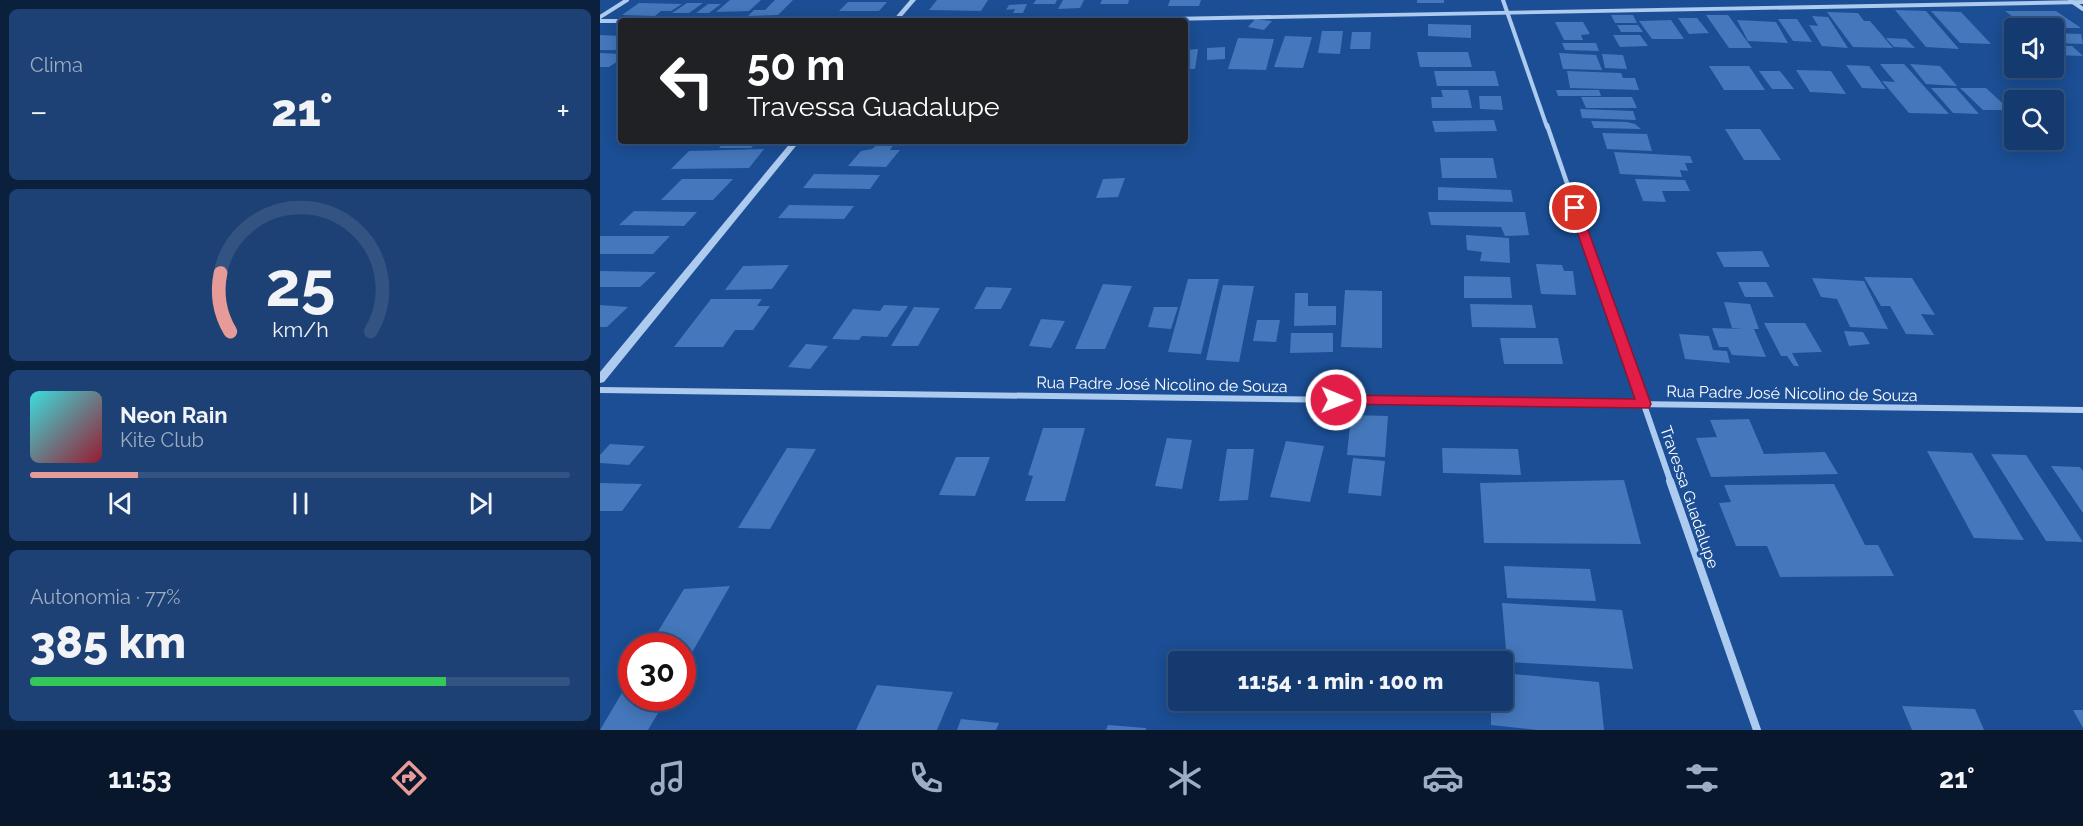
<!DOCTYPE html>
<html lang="pt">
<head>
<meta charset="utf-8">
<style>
  body { margin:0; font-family:Raleway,sans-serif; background:#1d4174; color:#f1f3f6; height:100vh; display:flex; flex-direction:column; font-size:22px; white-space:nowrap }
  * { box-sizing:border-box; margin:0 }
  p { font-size:20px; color:#9dadc3 }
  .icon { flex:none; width:33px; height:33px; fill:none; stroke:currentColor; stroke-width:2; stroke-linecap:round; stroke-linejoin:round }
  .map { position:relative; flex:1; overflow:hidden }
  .drawer { display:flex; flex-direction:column; gap:9px; padding:9px; background:#0b203d; width:600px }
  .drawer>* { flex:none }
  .hud { position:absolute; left:18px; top:18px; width:570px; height:126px; border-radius:6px; box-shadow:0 3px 15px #0003,0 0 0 2px #335482; background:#202124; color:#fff; overflow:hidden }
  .buttons { position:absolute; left:1404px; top:18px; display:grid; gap:12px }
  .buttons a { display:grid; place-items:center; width:60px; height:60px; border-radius:6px; background:#143a6f; box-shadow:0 3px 15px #0003,0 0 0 2px #335482; font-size:30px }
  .speed { position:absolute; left:18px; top:633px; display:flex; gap:12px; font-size:30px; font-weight:700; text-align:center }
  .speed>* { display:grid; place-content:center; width:78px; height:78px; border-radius:50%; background:#143a6f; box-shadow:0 3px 15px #0003,0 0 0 2px #335482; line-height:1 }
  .speed .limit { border:9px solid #d22; background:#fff; color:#111 }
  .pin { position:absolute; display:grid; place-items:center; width:51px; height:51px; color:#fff; margin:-26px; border:3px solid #fff; border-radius:50%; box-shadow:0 2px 6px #0007 }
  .me { position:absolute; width:66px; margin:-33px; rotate:91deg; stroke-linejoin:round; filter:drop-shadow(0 0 4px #0008) }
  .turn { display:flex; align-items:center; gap:21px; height:126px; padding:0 30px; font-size:27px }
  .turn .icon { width:78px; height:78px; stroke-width:2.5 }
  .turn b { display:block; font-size:42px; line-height:51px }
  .big { font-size:45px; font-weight:800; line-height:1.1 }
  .drawer .widget { flex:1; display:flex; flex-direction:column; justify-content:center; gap:9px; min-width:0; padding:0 21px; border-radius:9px; background:#1d4174 }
  .drawer .dial { align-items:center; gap:0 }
  .dial svg { height:156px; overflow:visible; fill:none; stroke:#335482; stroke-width:7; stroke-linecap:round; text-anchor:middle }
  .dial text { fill:#f1f3f6; stroke:none }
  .song { display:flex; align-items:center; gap:18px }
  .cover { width:72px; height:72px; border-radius:9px; background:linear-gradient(135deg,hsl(180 70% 55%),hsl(350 70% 35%)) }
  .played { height:6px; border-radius:3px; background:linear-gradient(90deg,#e69b98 20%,#335482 20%) }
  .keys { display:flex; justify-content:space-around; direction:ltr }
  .heat { display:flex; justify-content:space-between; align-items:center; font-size:33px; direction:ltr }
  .charge { height:9px; border-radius:4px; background:linear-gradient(90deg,#34c759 77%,#335482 0) }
  .trip { position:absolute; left:568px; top:651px; width:345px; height:60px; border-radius:6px; background:#143a6f; box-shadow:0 3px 15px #0003,0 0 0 2px #335482; font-weight:800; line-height:60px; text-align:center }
  .menu { display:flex; height:96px; justify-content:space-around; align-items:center; background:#08172c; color:#9dadc3 }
  .menu .icon { width:42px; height:42px }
  .menu .selected { color:#e69b98 }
  .menu b { font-size:27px; color:#f1f3f6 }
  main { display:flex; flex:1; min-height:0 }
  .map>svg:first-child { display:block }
  .building { fill:#47b }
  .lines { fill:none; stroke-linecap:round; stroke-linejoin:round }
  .minor-far3 { stroke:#adcaef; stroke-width:4 }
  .minor-far2 { stroke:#adcaef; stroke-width:4.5 }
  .minor-far1 { stroke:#adcaef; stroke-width:6 }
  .minor { stroke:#adcaef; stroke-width:8 }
  .tertiary { fill:#adcaef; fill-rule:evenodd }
  .route { fill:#e11d48; stroke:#92132f; stroke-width:1.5 }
  .labels { text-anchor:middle; stroke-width:6; stroke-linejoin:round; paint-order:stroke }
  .street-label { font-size:16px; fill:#fff; stroke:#1b4e94 }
</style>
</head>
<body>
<main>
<section class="drawer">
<div class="widget"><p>Clima</p>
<div class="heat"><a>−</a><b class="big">21°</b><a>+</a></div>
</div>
<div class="widget dial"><svg viewBox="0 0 100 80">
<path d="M14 69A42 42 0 1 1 86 69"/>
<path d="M14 69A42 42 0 0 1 9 39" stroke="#e69b98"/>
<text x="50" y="56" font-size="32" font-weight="700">25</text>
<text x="50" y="72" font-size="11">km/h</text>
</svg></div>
<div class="widget">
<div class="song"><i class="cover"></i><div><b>Neon Rain</b><p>Kite Club</p></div></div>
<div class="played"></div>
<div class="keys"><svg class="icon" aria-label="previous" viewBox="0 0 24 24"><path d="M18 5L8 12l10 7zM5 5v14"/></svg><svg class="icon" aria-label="pause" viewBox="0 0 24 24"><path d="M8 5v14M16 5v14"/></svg><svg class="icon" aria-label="next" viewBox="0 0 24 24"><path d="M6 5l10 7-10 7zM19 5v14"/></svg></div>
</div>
<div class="widget"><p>Autonomia · 77%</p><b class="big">385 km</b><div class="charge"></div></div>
</section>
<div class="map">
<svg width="1483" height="730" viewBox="0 0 1483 730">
  <rect width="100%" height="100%" fill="#1b4e94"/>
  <g class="building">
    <polygon points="130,0 161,0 149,11 116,12"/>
    <polygon points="175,0 193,0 178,15 148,16 154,10 165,10"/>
    <polygon points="337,0 388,0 381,11 329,10"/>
    <polygon points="436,0 457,0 455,4 433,4"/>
    <polygon points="463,0 484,0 480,8 458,9"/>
    <polygon points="502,0 529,0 528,4 500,4"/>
    <polygon points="570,0 601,0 599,6 568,6"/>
    <rect x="817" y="0" width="27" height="3"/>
    <polygon points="248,2 287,2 279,11 239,11"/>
    <polygon points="39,3 82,4 71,11 61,11 55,16 22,15"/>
    <polygon points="87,3 103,3 89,13 72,13"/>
    <polygon points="108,4 121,4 109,13 96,13"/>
    <polygon points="427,4 423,13 413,13 415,9 406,10 409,5"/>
    <polygon points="1295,10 1326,11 1359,49 1326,47"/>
    <polygon points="1331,11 1361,12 1391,44 1360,43"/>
    <polygon points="1405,11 1456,11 1481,28 1428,28"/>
    <polygon points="1227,12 1258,13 1264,21 1270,21 1293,48 1253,47"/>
    <polygon points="1011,15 1033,15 1037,23 1015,23"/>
    <polygon points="1106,15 1128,15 1152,48 1129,48"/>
    <polygon points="1212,16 1228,17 1248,48 1222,46 1209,25 1218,26"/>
    <polygon points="1078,18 1097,18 1109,33 1089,34"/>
    <polygon points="655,19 672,21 664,30 648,27"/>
    <polygon points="1178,19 1197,19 1212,42 1193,41"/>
    <polygon points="1071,20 1084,39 1052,39 1039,21"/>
    <polygon points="1137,20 1176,22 1188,43 1148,41"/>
    <polygon points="955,22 983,22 990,34 981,35 983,40 964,40"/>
    <polygon points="828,24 871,25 871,38 828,36"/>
    <polygon points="1017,25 1038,25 1043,32 1021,32"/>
    <polygon points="722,31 743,31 740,54 718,53"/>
    <polygon points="752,32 771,32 770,49 750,49"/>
    <polygon points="1454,33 1481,34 1483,44 1454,43"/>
    <polygon points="0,35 21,36 21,47 15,50 0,50"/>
    <polygon points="1013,35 1040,35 1048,46 1020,47"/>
    <polygon points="685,36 712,37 703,68 674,67"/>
    <polygon points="638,38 674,39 666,70 628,69"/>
    <polygon points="1286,38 1306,39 1315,48 1294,47"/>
    <polygon points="962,43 996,43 999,51 965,50"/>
    <polygon points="1454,46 1472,46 1483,56 1454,55"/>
    <polygon points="625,47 625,59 607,60 607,48"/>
    <polygon points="598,49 595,69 585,69 585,50"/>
    <polygon points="817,52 868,52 872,67 820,67"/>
    <polygon points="0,53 21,54 21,59 9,67 0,67"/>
    <polygon points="959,53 996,55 1002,70 963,69"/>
    <polygon points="1002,54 1023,55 1027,69 1005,68"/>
    <polygon points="1280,64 1304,64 1349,114 1309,113 1282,81 1295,82"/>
    <polygon points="1310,64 1340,66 1357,86 1326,84"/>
    <polygon points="1246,65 1269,66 1286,89 1262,88"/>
    <polygon points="1109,66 1149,66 1165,90 1124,90"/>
    <polygon points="1196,70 1231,71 1246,94 1210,92"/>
    <polygon points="834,71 895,71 899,86 837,86"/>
    <polygon points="967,71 1021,73 1023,78 1035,78 1039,90 970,88"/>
    <polygon points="1159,71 1180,71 1194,89 1172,89"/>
    <polygon points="1331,88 1356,88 1379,114 1353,113"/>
    <polygon points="1360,88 1386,88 1410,110 1383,110"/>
    <polygon points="841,90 868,90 872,108 832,108 831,97 843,97"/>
    <polygon points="956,90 999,90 1001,96 958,96"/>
    <polygon points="879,96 901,96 903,110 880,109"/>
    <polygon points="981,97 1032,97 1037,108 986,108"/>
    <polygon points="980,109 1033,111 1036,120 982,118"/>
    <polygon points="894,120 897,131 835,132 832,121"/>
    <polygon points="991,121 1027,122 1035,124 1041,129 994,128"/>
    <polygon points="1125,129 1160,129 1181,160 1144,160"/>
    <polygon points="1002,133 1047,134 1052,151 1007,149"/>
    <polygon points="125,141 158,141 151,148 119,148"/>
    <polygon points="278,144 294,144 290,150 300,150 286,167 248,166 261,151 272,149"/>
    <polygon points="164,149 149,168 71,169 89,151"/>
    <polygon points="1014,152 1090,156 1093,163 1085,163 1088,171 1080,170 1082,177 1020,174"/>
    <polygon points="840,158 893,158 897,178 842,178"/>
    <polygon points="214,174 280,175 270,189 203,188"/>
    <polygon points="525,178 518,197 496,198 503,179"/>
    <polygon points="82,179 133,179 113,200 61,200"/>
    <polygon points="1035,179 1085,180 1090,191 1062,191 1066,202 1043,201"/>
    <polygon points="838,187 911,190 913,202 838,200"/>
    <polygon points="189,205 254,206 244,219 178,218"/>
    <polygon points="34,211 97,212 84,226 19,225"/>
    <polygon points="828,212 925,212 929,235 905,236 901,227 831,225"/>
    <polygon points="866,235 909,238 910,263 880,261 882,252 867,250"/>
    <polygon points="0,236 70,236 53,254 0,254"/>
    <polygon points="1162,251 1170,267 1124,267 1116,252"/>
    <polygon points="936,264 962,265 964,271 973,271 976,295 941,294"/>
    <polygon points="189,265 172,289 125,290 143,266"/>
    <polygon points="0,271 56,272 40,287 0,287"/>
    <polygon points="864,276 910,277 912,298 864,298"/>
    <polygon points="1264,277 1312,278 1335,315 1321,314 1334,335 1306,334 1290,306 1281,306"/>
    <polygon points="1212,278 1264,281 1288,329 1250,327 1237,299 1221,297"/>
    <polygon points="588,279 619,279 601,354 568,352"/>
    <polygon points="1138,282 1166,282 1174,297 1145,297"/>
    <polygon points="503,284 532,286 505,349 475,349"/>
    <polygon points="623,285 654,286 639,362 606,360"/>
    <polygon points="386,287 412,288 401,309 374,309"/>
    <polygon points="745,290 782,291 782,348 741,347"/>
    <polygon points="695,293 708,293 708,306 736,306 736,325 694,326"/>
    <polygon points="111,299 162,299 157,306 170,306 153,330 135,330 123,347 74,347"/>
    <polygon points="1124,302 1150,304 1159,329 1154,329 1166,357 1132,355 1128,347 1119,347 1112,328 1143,329 1132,328"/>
    <polygon points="870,304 932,305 936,328 872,327"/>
    <polygon points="0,305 28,307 7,327 0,327"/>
    <polygon points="284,305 308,306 287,337 262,336 259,340 232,339 253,309 280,311"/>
    <polygon points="314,307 340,308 318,346 291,346"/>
    <polygon points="554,307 578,307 571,329 548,327"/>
    <polygon points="441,319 465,321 451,348 429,346"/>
    <polygon points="657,320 680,320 676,342 653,341"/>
    <polygon points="1164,323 1205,323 1222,352 1192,353 1199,366 1194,366 1187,356 1181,356"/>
    <polygon points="1244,331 1263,332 1270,344 1249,346"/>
    <polygon points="691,333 733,333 733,352 690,353"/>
    <polygon points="1079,334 1109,336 1113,350 1127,351 1130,363 1085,359"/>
    <polygon points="900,338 958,338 963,364 904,364"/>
    <polygon points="206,344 228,346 210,369 188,367"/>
    <polygon points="751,415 788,416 785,457 747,455"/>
    <polygon points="1149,419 1164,454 1225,452 1238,474 1111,477 1096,438 1117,437 1110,420"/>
    <polygon points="443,428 485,428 465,501 425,501 433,476 428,475"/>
    <polygon points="567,438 592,440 582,489 555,486"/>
    <polygon points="686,441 724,446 710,502 670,497"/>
    <polygon points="10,444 45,446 29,465 0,463 0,455"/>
    <polygon points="187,448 216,449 170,529 138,528"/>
    <polygon points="842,448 918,449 921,475 843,473"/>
    <polygon points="627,449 654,449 648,500 619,501"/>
    <polygon points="1327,451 1372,453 1424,540 1374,538"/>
    <polygon points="1391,454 1426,455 1483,542 1446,541"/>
    <polygon points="356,457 390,457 375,496 339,495"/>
    <polygon points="753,458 785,461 781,496 748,493"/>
    <polygon points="1451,466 1480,467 1483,471 1483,513"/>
    <polygon points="1024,480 1041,544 884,543 880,483"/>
    <polygon points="0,483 42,484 22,511 0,511"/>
    <polygon points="1234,484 1265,545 1278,545 1294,576 1180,577 1167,546 1136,546 1119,503 1131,502 1124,485"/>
    <polygon points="904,566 990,569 996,601 907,598"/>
    <polygon points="130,586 82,670 82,646 49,646 84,589"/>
    <polygon points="902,603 1022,610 1033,669 907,662"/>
    <polygon points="903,673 999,682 1004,730 937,730 891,725 891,700 903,700"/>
    <polygon points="32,676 32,698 67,698 48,730 0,730"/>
    <polygon points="277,685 353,692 337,730 256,730"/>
    <polygon points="1302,706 1375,709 1384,730 1312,730"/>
    <polygon points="1473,710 1483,710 1483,728"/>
    <polygon points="361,719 399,723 396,730 357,730"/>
    <polygon points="508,725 546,728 546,730 506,730"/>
  </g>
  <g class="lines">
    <g class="minor-far3">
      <polyline points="903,0 947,127"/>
      <polyline points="1470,0 1483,9"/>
      <polyline points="0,17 27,0"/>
      <polyline points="0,21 21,21"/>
    </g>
    <polyline class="minor-far2" points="947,125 1002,285"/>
    <g class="minor-far1">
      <polyline points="1002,283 1071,483"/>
      <polyline points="0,390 1483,410"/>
    </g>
    <polyline class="minor" points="1070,481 1157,730"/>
    <g class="tertiary">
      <polygon points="310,0 316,0 298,21 292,21"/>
      <polygon points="1483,0 1483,4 565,21 461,21 464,19"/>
      <polygon points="192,141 200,141 4,382 0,383 0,372"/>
    </g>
  </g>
  <polygon class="route" points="971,206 980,208 1051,404 1049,408 731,404 728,400 736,395 1035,399 969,208"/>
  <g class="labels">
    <g class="street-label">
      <text transform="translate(562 384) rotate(1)" y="6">Rua Padre José Nicolino de Souza</text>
      <text transform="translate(1192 393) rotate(1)" y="6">Rua Padre José Nicolino de Souza</text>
      <text transform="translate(1090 497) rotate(71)" y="6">Travessa Guadalupe</text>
    </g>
  </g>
</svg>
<div class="buttons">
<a><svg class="icon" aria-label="sound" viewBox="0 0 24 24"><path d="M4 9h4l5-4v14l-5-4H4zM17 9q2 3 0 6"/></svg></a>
<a><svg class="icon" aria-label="search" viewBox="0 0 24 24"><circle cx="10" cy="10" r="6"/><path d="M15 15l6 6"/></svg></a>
</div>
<div class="speed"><div class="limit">30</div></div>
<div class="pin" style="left:975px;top:208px;background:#d93025"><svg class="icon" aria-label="arrive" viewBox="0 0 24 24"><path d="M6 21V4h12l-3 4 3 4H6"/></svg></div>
<svg class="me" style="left:736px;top:400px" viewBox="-20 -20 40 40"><circle r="17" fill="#e11d48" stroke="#fff" stroke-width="3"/><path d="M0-11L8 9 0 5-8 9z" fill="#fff"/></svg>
<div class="trip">11:54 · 1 min · 100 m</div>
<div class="hud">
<div class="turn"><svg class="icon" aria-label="left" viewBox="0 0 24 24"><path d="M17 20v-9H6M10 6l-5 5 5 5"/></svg><div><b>50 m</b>Travessa Guadalupe</div></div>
</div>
</div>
</main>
<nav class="menu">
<b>11:53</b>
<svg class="icon selected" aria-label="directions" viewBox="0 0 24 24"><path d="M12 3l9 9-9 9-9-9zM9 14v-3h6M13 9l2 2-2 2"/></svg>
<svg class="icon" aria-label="music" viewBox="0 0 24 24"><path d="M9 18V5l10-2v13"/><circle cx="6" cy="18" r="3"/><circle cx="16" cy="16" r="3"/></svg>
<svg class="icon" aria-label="phone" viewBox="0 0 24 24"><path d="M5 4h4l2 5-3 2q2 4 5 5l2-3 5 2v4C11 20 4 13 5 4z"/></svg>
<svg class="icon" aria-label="climate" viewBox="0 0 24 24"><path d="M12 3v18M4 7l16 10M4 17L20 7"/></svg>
<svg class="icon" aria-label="car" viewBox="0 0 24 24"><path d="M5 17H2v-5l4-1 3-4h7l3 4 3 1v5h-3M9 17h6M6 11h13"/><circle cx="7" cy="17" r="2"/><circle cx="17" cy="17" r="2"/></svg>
<svg class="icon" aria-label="filters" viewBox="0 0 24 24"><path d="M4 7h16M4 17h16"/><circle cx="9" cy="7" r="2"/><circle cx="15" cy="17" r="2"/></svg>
<b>21°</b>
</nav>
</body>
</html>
